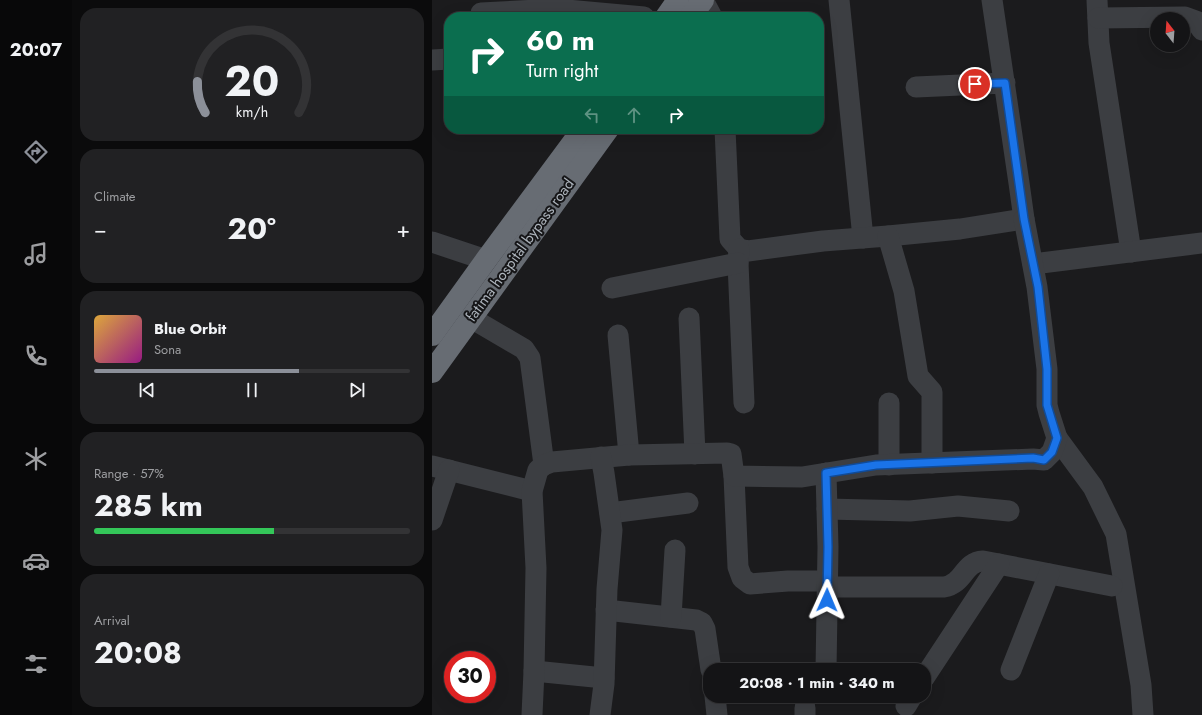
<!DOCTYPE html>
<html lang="en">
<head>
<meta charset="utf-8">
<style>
  body { margin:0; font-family:Jost,sans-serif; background:#212123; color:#f1f3f6; height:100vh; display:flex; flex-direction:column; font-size:15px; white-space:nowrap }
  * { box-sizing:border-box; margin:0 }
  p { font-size:13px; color:#9d9ea1 }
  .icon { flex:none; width:22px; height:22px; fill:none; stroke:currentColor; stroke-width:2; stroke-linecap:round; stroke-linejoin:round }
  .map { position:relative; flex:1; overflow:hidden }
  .side { display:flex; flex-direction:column; gap:8px; padding:8px; background:#0b0b0c; width:360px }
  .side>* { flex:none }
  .guide { position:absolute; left:12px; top:12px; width:380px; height:122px; border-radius:16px; box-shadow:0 4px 16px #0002,0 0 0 1px #333335; background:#0b6e4f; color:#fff; overflow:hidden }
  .needle { width:26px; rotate:343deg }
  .fabs { position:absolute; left:718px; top:12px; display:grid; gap:8px }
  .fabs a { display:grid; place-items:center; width:40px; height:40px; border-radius:50%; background:#141416; box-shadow:0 4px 16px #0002,0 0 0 1px #333335; font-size:20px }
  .speed { position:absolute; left:12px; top:651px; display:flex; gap:8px; font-size:20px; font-weight:700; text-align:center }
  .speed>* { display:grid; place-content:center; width:52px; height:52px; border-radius:50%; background:#141416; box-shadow:0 4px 16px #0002,0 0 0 1px #333335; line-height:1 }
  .speed .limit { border:6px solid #d22; background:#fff; color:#111 }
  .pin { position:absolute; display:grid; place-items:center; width:34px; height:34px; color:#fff; margin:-17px; border:2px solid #fff; border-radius:50%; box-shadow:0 1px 4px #0007 }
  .me { position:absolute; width:44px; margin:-22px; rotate:1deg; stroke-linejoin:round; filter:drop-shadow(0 0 3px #0008) }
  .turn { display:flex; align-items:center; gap:14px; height:84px; padding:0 16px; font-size:18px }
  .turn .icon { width:52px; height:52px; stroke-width:2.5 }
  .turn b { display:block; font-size:28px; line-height:34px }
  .lanes { display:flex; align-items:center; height:38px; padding:0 16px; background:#0003; justify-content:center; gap:20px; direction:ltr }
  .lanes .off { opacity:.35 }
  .big { font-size:30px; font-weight:700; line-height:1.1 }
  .side .card { flex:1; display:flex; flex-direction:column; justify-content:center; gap:6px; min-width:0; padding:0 14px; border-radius:16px; background:#212123 }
  .side .dial { align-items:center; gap:0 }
  .dial svg { height:104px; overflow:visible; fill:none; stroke:#333335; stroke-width:7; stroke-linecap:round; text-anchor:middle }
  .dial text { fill:#f1f3f6; stroke:none }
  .song { display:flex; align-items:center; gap:12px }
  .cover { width:48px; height:48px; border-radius:6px; background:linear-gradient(135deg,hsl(40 70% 55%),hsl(310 70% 35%)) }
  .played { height:4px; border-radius:2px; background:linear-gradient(90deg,#8c9099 65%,#333335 65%) }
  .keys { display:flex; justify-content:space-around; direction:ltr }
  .heat { display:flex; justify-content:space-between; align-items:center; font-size:22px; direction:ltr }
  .charge { height:6px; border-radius:3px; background:linear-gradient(90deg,#34c759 57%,#333335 0) }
  .trip { position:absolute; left:271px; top:663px; width:228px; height:40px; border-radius:16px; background:#141416; box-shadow:0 4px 16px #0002,0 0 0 1px #333335; font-weight:700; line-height:40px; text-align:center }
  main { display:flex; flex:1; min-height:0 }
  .dock { display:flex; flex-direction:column; width:72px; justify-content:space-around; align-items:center; background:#080809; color:#9d9ea1 }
  .dock .icon { width:28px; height:28px }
  .dock .current { color:#8c9099 }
  .dock b { font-size:18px; color:#f1f3f6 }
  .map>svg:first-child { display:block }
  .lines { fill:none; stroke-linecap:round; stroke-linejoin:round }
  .minor { stroke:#3c3e42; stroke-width:21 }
  .highway { stroke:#676c73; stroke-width:22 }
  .route-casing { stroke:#114b97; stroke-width:10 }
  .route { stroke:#1a73e8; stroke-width:7 }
  .labels { text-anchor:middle; stroke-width:4; stroke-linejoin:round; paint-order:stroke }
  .street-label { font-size:15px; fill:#adb4bc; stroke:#161618 }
</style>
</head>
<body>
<main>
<nav class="dock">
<b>20:07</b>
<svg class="icon current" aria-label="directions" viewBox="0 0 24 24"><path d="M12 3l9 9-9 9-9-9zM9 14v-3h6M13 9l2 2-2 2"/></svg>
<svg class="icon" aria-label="music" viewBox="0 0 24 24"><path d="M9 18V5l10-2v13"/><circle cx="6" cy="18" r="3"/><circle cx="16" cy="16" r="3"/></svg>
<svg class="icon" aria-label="phone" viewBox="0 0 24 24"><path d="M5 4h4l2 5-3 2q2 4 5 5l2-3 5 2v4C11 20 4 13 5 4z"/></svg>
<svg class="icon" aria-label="climate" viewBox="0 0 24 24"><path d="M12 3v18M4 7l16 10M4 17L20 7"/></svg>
<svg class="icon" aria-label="car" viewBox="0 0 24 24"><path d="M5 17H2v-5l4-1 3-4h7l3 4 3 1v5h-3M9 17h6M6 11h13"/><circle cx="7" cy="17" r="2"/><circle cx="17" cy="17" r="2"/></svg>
<svg class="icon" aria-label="filters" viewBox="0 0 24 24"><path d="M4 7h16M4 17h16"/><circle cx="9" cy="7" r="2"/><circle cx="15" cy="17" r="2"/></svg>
</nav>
<section class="side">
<div class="card dial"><svg viewBox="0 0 100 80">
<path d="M14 69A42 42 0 1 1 86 69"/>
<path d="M14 69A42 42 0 0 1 8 45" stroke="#8c9099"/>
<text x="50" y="56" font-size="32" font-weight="700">20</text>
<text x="50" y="72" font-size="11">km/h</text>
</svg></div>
<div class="card"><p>Climate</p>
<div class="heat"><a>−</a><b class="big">20°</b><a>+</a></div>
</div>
<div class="card">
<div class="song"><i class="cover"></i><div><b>Blue Orbit</b><p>Sona</p></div></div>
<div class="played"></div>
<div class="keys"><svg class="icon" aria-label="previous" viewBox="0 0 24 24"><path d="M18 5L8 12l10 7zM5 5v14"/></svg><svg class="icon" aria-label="pause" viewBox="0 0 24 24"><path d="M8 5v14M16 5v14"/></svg><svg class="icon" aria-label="next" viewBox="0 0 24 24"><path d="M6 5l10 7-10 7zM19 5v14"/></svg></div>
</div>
<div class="card"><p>Range · 57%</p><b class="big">285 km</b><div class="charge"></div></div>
<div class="card"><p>Arrival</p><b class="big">20:08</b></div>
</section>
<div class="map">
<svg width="770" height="715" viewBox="0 0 770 715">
  <rect width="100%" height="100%" fill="#1b1b1d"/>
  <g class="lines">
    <g class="minor">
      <polyline points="271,0 280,17"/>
      <polyline points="407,0 431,238"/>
      <polyline points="665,0 667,43 699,252"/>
      <polyline points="49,13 124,9 212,17"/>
      <polyline points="666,18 753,17 764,21 770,30"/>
      <polyline points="0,60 17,59"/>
      <polyline points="484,87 573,83"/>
      <polyline points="293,129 298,239 307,249 316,251 391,241 456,236 528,229 592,219 587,183 560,0"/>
      <polyline points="456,236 472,291 486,376 500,392 500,463"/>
      <polyline points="0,242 54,260"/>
      <polyline points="307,249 306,263 312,403"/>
      <polyline points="601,264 770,243"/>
      <polyline points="180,288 306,263"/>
      <polyline points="39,318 92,349 98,358 112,465"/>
      <polyline points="257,318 263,454"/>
      <polyline points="186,335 197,455"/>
      <polyline points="457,403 457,465"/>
      <polyline points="625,438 661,487 684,534 709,685 711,715"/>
      <polyline points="0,466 100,491"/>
      <polyline points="302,476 306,567 310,578 318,584 356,581 395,581"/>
      <polyline points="395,509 478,511 526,506 577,511"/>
      <polyline points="178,513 256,503"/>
      <polyline points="0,520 17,470"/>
      <path d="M395,587H512C533,583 531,562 551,561L680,586"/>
      <polyline points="174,610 264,620 270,623 273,629 279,670"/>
      <polyline points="239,617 243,550"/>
      <polyline points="394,670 396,547 394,473"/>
      <polyline points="579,670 617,574"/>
      <polyline points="102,671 172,678"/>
      <polyline points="492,678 567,564"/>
      <polyline points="283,696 285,715"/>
      <polyline points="474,706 480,696"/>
      <polyline points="100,715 102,671 104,568 100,491 106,470 112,465 120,462 197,455 295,453 299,454 302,476 370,477 444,465 601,459 612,460 620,452 625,438 617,413 615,405 615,369 605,287 592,219"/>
      <polyline points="168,715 172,684 175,589 180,530 172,473 169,457"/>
      <polyline points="373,715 373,708"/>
    </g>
    <g class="highway">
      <polyline points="234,17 246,0"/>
      <polyline points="258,17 271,0"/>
      <polyline points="0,335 54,260 151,129"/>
      <polyline points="0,372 176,129"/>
    </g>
  </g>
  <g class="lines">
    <g class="route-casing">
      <polyline id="route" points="395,600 396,547 394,473 444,465 601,458 612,460 620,452 625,438 615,405 615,369 606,287 592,219 573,83 543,84"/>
    </g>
    <use href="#route" class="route"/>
  </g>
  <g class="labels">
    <g class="street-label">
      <text transform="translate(88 250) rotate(-54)" y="5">fatima hospital bypass road</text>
    </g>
  </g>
</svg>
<div class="fabs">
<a><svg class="needle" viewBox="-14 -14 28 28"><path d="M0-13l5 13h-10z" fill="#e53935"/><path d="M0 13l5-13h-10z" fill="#9d9ea1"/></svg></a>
</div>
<div class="speed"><div class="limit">30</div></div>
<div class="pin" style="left:543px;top:84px;background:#d93025"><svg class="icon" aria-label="arrive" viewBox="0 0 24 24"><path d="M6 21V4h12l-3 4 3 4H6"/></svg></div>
<svg class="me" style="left:395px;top:600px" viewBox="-20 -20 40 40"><path d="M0-17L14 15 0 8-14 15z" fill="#1a73e8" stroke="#fff" stroke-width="4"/></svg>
<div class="trip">20:08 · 1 min · 340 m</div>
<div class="guide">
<div class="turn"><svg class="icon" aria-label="right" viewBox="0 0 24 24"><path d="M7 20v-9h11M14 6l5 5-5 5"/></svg><div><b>60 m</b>Turn right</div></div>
<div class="lanes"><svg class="icon off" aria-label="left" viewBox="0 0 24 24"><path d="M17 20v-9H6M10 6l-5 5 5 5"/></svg><svg class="icon off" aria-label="ahead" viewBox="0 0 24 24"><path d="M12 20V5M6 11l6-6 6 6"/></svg><svg class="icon" aria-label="right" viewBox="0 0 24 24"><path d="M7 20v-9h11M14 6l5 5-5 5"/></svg></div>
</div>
</div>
</main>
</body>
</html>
